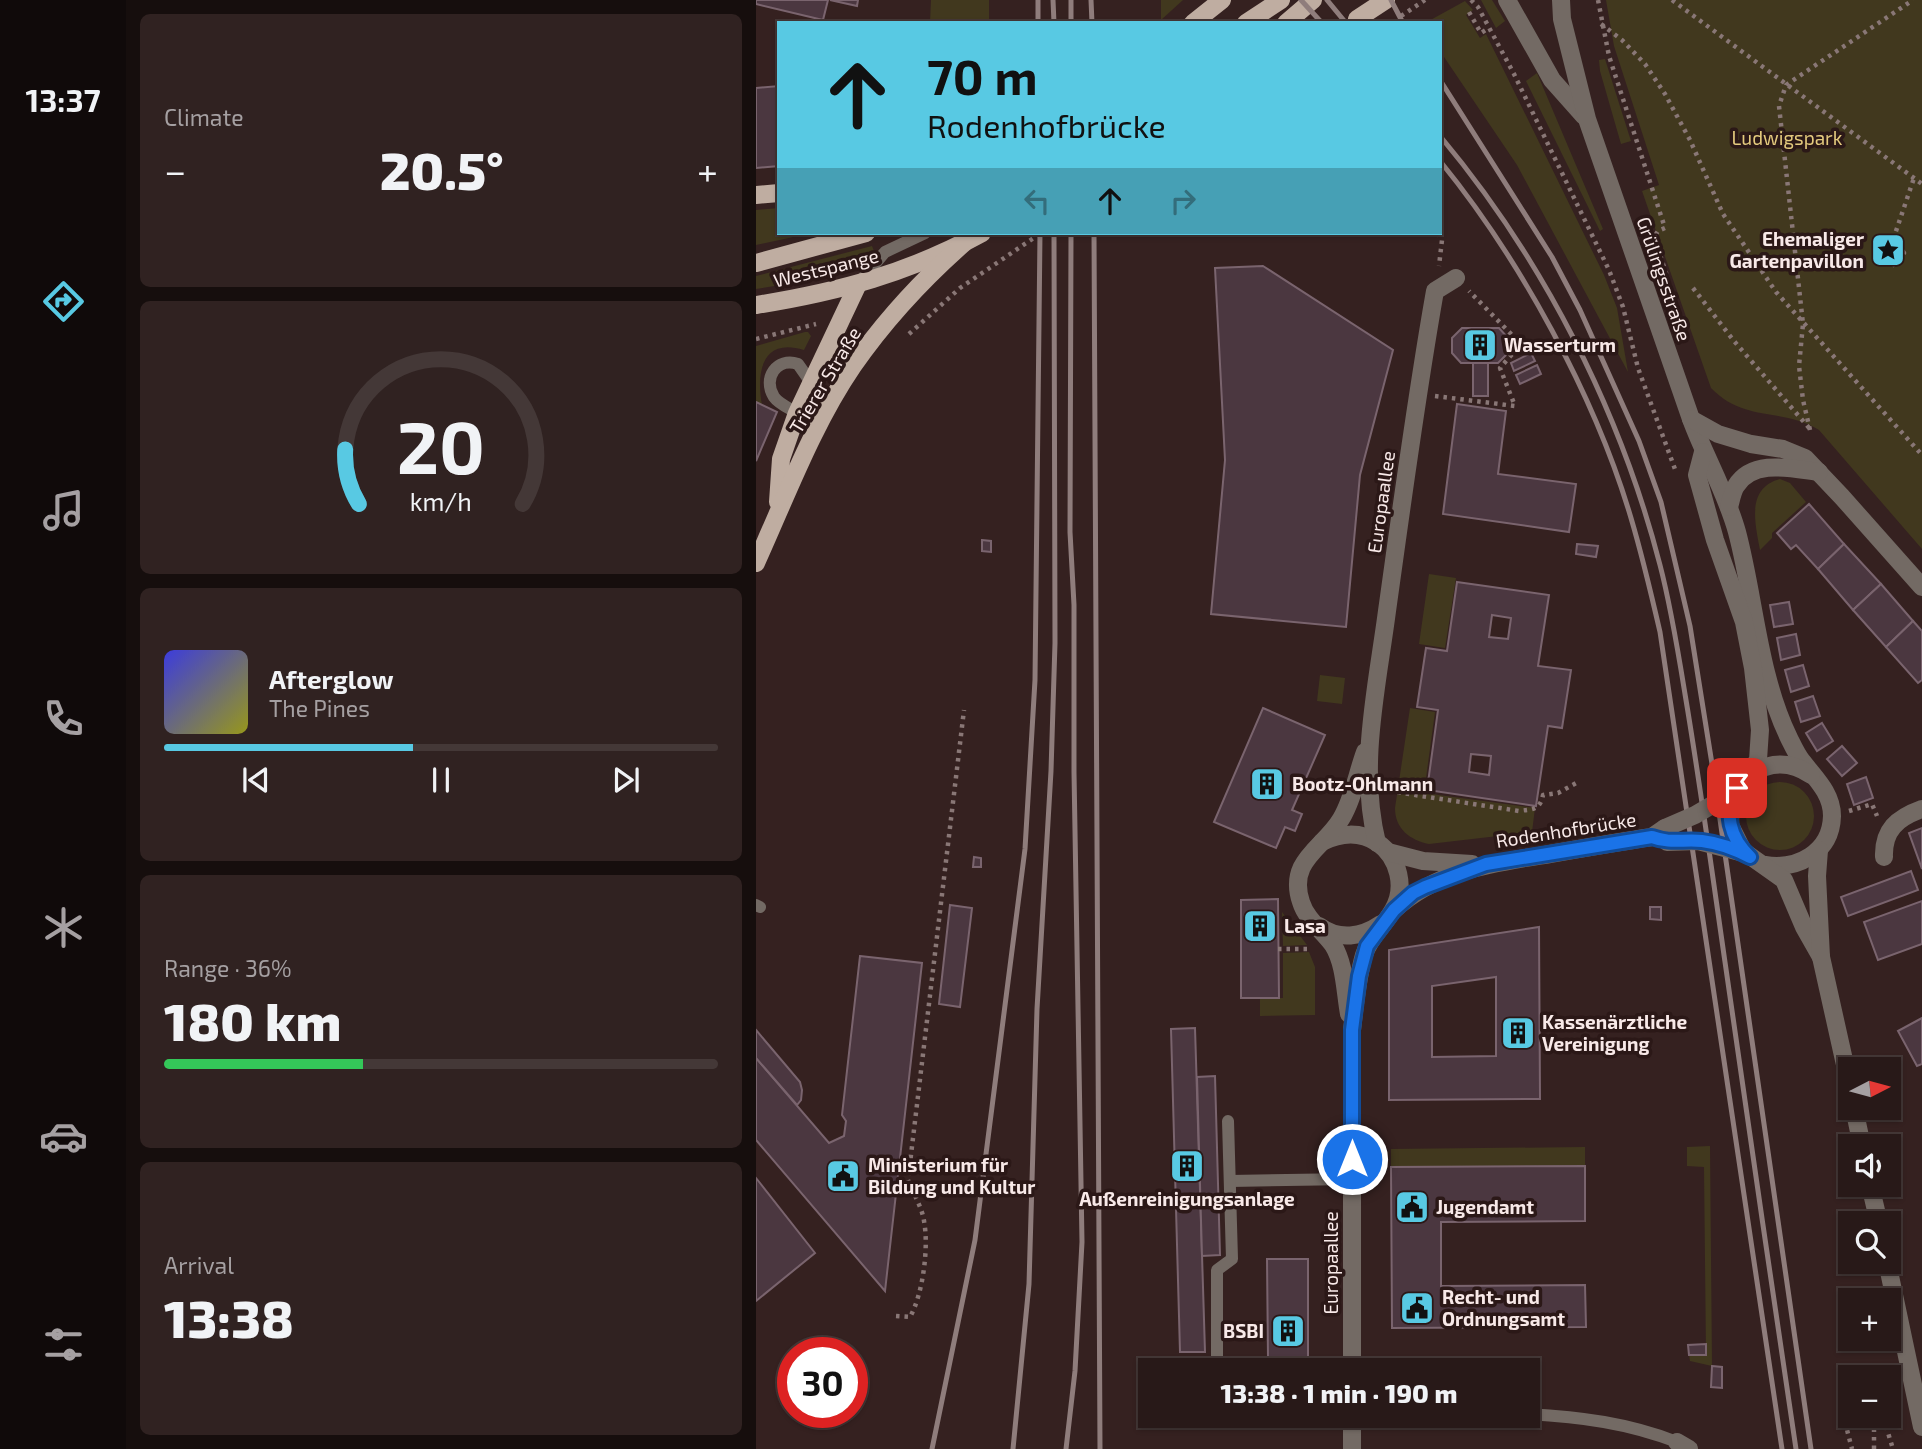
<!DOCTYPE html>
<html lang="en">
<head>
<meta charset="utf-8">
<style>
  body { margin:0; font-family:"Exo 2",sans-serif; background:#302221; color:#f1f3f6; height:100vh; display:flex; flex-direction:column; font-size:26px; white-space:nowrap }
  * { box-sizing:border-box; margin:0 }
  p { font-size:23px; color:#a5a0a2 }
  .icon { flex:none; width:38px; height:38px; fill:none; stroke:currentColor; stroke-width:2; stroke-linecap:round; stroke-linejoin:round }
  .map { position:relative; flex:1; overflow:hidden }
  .panel { display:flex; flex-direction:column; gap:14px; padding:14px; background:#160e0d; width:630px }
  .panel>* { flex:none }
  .guide { position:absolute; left:21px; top:21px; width:665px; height:214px; border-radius:0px; box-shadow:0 2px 5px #0004,0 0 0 2px #443837; background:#58c9e3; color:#111; overflow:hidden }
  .needle { width:46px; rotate:84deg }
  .buttons { position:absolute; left:1082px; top:1057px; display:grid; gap:14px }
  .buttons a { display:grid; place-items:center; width:63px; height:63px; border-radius:0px; background:#281918; box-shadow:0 2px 5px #0004,0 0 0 2px #443837; font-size:35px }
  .speed { position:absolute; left:21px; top:1337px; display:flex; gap:14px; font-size:35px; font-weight:700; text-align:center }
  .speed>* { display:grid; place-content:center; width:91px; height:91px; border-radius:50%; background:#281918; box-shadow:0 2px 5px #0004,0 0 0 2px #443837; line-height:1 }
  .speed .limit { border:10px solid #d22; background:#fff; color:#111 }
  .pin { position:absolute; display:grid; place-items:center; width:60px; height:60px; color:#fff; margin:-30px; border-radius:14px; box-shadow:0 4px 10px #0006 }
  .me { position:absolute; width:77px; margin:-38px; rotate:0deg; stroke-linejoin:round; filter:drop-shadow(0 0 5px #0008) }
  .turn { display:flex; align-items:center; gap:24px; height:147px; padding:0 35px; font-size:32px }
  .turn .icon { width:91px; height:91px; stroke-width:2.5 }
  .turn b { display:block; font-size:49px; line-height:60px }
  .lanes { display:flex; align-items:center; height:66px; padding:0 35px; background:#0003; justify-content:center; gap:35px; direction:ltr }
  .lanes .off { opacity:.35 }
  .big { font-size:52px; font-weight:800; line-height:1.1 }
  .panel .tile { flex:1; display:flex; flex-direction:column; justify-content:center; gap:10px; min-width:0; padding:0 24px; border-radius:10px; background:#302221 }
  .panel .dial { align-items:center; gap:0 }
  .dial svg { height:182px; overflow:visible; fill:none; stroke:#443837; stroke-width:7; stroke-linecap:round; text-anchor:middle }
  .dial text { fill:#f1f3f6; stroke:none }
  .song { display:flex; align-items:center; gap:21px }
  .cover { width:84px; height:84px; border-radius:10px; background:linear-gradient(135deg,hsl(240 70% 55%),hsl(60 70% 35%)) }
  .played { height:7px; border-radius:4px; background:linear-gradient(90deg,#58c9e3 45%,#443837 45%) }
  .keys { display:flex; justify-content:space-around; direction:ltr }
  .heat { display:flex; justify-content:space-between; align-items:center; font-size:38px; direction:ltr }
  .charge { height:10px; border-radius:5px; background:linear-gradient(90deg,#34c759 36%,#443837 0) }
  .trip { position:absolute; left:382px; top:1358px; width:402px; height:70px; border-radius:0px; background:#281918; box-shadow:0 2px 5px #0004,0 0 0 2px #443837; font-weight:800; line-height:70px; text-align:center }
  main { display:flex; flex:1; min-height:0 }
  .menu { display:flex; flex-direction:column; width:126px; justify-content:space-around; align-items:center; background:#100a0a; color:#a5a0a2 }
  .menu .icon { width:49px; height:49px }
  .menu .selected { color:#58c9e3 }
  .menu b { font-size:32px; color:#f1f3f6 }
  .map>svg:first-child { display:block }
  .green { fill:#41381e }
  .building { fill:#4b3740; stroke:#7a646e; stroke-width:2; fill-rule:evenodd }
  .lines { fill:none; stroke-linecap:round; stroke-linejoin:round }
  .path { stroke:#897776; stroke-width:4.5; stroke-dasharray:3.5 5; stroke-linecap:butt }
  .lane { stroke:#736a64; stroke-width:12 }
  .street { stroke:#736a64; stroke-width:18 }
  .primary { stroke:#bfada1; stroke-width:18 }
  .rail { stroke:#8f7d7c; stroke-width:5 }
  .street-bridge { stroke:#736a64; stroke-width:18 }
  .route-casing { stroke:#114b97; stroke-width:18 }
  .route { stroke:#1a73e8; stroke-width:12 }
  .labels { text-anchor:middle; stroke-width:7; stroke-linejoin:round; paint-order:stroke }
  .park-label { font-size:19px; fill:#e4ca7e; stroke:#2b1817 }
  .poi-label { font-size:19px; font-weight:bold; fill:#f8e9e8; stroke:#2b1817; text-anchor:start }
  .street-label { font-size:19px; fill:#f8e9e8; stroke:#2b1817 }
</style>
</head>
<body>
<main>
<nav class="menu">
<b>13:37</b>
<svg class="icon selected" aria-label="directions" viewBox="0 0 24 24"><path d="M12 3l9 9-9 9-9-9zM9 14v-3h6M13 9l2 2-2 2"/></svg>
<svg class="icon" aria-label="music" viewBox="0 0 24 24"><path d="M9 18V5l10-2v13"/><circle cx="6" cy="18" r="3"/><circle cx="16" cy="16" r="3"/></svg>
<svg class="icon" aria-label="phone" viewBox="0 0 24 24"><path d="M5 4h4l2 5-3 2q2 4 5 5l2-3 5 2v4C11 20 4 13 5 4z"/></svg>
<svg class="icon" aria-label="climate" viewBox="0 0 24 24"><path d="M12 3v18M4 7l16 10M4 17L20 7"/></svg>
<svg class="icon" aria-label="car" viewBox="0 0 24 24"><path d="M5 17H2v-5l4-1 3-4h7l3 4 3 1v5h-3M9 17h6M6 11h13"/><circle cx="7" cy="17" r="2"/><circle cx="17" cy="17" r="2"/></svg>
<svg class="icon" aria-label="filters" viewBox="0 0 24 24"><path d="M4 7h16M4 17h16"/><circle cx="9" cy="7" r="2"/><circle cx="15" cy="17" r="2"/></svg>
</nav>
<section class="panel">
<div class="tile"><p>Climate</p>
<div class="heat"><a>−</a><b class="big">20.5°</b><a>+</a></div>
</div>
<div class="tile dial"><svg viewBox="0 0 100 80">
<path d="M14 69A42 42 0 1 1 86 69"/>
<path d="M14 69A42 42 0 0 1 8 45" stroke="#58c9e3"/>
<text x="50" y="56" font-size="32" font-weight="700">20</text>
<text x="50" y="72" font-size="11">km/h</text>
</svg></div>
<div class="tile">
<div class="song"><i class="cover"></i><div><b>Afterglow</b><p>The Pines</p></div></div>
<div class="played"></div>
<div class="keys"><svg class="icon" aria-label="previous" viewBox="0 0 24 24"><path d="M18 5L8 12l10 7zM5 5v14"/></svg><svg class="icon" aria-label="pause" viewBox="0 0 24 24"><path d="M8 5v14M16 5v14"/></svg><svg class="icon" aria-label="next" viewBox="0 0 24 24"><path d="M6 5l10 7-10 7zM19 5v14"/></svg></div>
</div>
<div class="tile"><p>Range · 36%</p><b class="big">180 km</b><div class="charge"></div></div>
<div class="tile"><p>Arrival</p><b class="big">13:38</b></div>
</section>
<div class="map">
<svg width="1166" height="1449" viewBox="0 0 1166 1449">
  <rect width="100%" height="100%" fill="#352120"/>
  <g class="green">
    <polygon points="175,0 233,0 233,23 174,23"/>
    <polygon points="405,0 427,0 405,20"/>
    <polygon points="725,0 736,0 749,21 740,28"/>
    <path d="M850,0H1166V549L1063,430C1025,407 989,423 955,388L886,191L903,185L858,46Z"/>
    <polygon points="709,1 717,10 710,15 724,38 730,34 848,275 861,308 872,372 761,165 684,51 684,23 669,23"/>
    <polygon points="849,59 875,141 865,144 844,71 843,60"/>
    <polygon points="781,73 847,229 844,231 770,81"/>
    <polygon points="23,208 23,233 56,233 0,245 0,210"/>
    <polygon points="116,246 118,251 102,268 43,282 0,289 0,276"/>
    <path d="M49,332H52L55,336L48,350C6,337 0,372 6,405L0,402V346Z"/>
    <path d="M1024,479L1034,483L1050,502L1016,533V538L1004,550C999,523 990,488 1024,479Z"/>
    <polygon points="673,574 700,578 689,648 663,644"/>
    <polygon points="564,675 589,678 586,704 561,701"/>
    <path d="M654,708L679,712L668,793L779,808L776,832L673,844C654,840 639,829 639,808Z"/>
    <circle cx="1024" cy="816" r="34"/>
    <polygon points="526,912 551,945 527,946"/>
    <polygon points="553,952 559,967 559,1015 504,1016 504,998 527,998 527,953"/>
    <polygon points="954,1146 956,1366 934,1361 933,1355 950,1354 948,1167 931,1166 931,1147"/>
    <polygon points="829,1147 829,1166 635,1167 635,1149"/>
  </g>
  <g class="building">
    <polygon points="0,0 72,0 67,20 0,4"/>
    <polygon points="74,0 102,0 101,6"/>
    <polygon points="23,86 23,166 0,168 0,88"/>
    <polygon points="507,266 637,350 604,475 590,627 455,614 469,460 459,268"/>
    <polygon points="706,328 743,328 752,338 753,352 742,363 705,363 696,353 696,338"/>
    <polygon points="775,353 779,361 758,371 755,363"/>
    <rect x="717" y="363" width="15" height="33"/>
    <polygon points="781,365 785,374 764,384 760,375"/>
    <polygon points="0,402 21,412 0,461"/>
    <polygon points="701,404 750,411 742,474 820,484 813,532 687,514"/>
    <polygon points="1053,504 1088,544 1062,569 1040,545 1035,549 1021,533"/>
    <polygon points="226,540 235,541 235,552 226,551"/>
    <polygon points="821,544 842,546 840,557 820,554"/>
    <polygon points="1088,544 1125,584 1097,610 1062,569"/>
    <path d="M701,582L793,595L782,666L815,670L806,728L792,726L780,806L671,790L682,710L661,707L670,648L691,651ZM736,615L755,618L752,639L733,637ZM715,754L735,756L733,775L713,772Z"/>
    <polygon points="1125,584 1157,621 1130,647 1097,610"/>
    <polygon points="1033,602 1037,624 1018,627 1014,605"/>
    <polygon points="1157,621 1166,631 1166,680 1162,683 1130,647"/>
    <polygon points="1040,634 1044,655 1025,660 1021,638"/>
    <polygon points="1047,665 1053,686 1035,692 1029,670"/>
    <polygon points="1057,696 1064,716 1045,722 1039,702"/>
    <polygon points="507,708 569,735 536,810 546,814 539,831 529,827 520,848 458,822"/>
    <polygon points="1066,723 1077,741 1061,751 1050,733"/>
    <polygon points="1086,746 1101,763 1086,776 1071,759"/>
    <polygon points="1110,777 1117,798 1098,805 1091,784"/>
    <polygon points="1166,828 1166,869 1153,833"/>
    <polygon points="218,857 225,858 225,867 217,867"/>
    <polygon points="1155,871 1162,890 1092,916 1085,897"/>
    <polygon points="522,899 523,998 485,998 485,900"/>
    <polygon points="1166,901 1166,944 1122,960 1108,922"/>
    <polygon points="194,905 216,908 204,1007 183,1004"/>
    <polygon points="894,907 905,907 905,920 894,919"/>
    <path d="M783,927L784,1099L633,1100V950ZM740,977V1056L676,1057V986Z"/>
    <polygon points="104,956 166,963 129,1291 0,1140 0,1058 73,1143 88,1136 90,1121 86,1115"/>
    <polygon points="1166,1018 1166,1064 1161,1066 1142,1031"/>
    <polygon points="439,1028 449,1352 424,1352 415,1029"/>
    <polygon points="0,1030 44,1082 46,1090 45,1100 41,1105 0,1058"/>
    <polygon points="459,1076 464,1255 446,1256 441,1077"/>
    <polygon points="829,1166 829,1221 685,1222 685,1286 829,1285 830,1327 636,1328 635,1167"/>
    <polygon points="0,1178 59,1253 0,1301"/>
    <polygon points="511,1259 552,1259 552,1358 512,1358"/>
    <polygon points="950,1344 950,1355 933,1355 932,1345"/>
    <polygon points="956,1366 966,1367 966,1388 955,1387"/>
  </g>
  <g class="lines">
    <g class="path">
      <polyline points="715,0 722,7 758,74 853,270 867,307 882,368 920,472"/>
      <polyline points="842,0 853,56 909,228 902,231 898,237 910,273 908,278"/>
      <polyline points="916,0 1166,184"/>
      <polyline points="713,12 725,33 733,28"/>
      <polyline points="645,16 669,0"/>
      <polyline points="845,24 866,40 889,64 909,94 934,140 967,214 1020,292 1166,455"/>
      <polyline points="682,233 686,240 683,266"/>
      <polyline points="1138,237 1122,242 1121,260 1136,266 1148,253 1138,237 1158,178"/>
      <polyline points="937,288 978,341 1054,429"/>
      <polyline points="153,334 204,288 285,233"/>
      <polyline points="0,339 60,324"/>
      <polyline points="679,396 759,406 744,368 758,352 758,337 713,291"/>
      <polyline points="1054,430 1047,400 1043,366 1047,324 1023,106 1030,85 1157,0"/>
      <path d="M633,791L763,811C777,809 784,810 787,795L802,793L822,782"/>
      <polyline points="1093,811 1116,804 1121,816"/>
      <polyline points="522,949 555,949"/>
      <path d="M140,1316L154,1317C167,1294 173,1247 168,1221C166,1207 157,1193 152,1180L208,710"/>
      <polyline points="1089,1422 1096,1449"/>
      <polyline points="1118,1449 1118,1425 1123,1419 1129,1423 1137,1449"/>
    </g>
    <g class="lane">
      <polyline points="102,284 129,252 169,233"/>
      <path d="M41,413C33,408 23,404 18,397C6,378 21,357 42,364L72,407"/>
      <polyline points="0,905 4,907"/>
      <polyline points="474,1181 596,1179"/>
      <polyline points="461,1357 461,1270 476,1259 472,1121"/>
      <path d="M772,1414C825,1417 872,1423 921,1442"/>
    </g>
    <g class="street">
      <polyline points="751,0 796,80 828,116"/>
      <path d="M805,0L806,19L831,119L935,419C949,457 970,492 981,532C999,600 1002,674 1033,738C1037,746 1041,755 1046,761C1059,778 1076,793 1076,816C1075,853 1041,870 1009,865"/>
      <polyline points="935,419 962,434 995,444 1027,449 1049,458 1086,497 1166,587"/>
      <polyline points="947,452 941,475 959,540 988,622 997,668 1004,730 1002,760 975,798 974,825 987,851 1028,880 1048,927 1065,957"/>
      <path d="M973,507C975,501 976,492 980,486C997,458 1037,469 1063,472"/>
      <path d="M994,775C1014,761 1035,761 1055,775"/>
      <path d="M566,842C584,833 604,831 622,843C643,858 650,888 637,910C628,926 613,938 608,955C601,979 599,1005 596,1030V1370"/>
      <path d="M621,843C602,766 621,688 631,611C646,504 660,398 679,291L700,278"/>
      <polyline points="1063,850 1061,876 1065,957 1094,1087"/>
      <polyline points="632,852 667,861 716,864"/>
      <path d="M1128,857C1127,830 1141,818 1166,809"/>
      <path d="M638,910C681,870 738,863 794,854C828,848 862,842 896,837L909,828"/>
      <path d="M563,926C583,941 606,937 625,924"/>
      <path d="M593,1014C589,992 589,964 577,945C567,931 550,919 545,902C531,860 568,848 585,819C597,799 601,774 609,752"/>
      <polyline points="1098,1108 1106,1146"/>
      <polyline points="1114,1185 1123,1223"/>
      <polyline points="1131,1262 1166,1427"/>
      <polyline points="596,1416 596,1449"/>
      <polyline points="921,1442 933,1449"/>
    </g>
    <g class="primary">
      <polyline points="601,19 630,0"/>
      <polyline points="437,23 466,0"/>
      <polyline points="490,23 525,0"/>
      <polyline points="530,23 557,0"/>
      <polyline points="0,195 23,193"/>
      <polyline points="0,263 110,233"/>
      <path d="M0,305C82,292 153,273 226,233"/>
      <polyline points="22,502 25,459 41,413 102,284"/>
      <path d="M0,563C30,497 56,426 97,366C129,320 166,280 208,243"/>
    </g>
    <g class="rail">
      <polyline points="282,0 282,23"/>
      <polyline points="297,0 298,23"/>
      <polyline points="335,0 336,23"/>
      <polyline points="545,0 566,23"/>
      <polyline points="571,0 590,23"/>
      <polyline points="635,0 647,23"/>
      <polyline points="315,23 315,0"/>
      <polyline points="684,80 796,257 824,310 883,441 905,502 934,626 956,764 1055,1449"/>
      <path d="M684,136C787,259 864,410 904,565C915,607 922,651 929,694C944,783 956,872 969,962C992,1124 1016,1287 1040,1449"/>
      <path d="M684,161C764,259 839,396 875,518C886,555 895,593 904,632L1026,1449"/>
      <polyline points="338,233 344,1449"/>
      <polyline points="176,1449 219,1240 269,849 279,680 284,233"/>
      <polyline points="257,1449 273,1284 281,1009 295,771 299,643 298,233"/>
      <polyline points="310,1449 319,1371 326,1242 318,772 318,605 314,532 315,233"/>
    </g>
    <g class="street-bridge">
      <polyline points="909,828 939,815 975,794"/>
      <polyline points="911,842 942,841 984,852"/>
    </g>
  </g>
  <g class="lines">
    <g class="route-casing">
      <path id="route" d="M596,1159V1030L603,976L611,946L638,910L657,893L669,887L730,864L896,837C915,844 927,839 946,841C963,843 979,849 994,857C974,838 967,813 981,788"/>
    </g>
    <use href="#route" class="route"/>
  </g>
  <defs>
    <g id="sight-square" transform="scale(1.75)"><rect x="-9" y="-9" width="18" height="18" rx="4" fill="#58c9e3" stroke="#2b1817"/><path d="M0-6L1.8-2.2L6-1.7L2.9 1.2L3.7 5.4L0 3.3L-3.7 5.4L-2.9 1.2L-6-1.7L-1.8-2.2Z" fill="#111"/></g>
    <g id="building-square" transform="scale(1.75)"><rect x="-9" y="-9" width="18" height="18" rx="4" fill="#58c9e3" stroke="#2b1817"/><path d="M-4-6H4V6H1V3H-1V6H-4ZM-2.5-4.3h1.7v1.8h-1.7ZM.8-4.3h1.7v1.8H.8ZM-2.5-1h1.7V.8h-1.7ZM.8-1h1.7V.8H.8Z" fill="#111"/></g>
    <g id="civic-square" transform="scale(1.75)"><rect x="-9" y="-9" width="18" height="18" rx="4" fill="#58c9e3" stroke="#2b1817"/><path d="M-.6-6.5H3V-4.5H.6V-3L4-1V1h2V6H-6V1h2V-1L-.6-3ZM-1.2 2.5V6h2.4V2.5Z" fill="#111"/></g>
  </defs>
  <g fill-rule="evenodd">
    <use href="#sight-square" x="1132" y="250"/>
    <use href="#building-square" x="724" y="345"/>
    <use href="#building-square" x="511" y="784"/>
    <use href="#building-square" x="504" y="926"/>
    <use href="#building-square" x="762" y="1033"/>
    <use href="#building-square" x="431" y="1166"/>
    <use href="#civic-square" x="87" y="1176"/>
    <use href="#civic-square" x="656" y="1207"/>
    <use href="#civic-square" x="661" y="1308"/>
    <use href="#building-square" x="532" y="1331"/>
  </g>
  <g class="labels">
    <g class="park-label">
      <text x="1031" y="145">Ludwigspark</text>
    </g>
    <g class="poi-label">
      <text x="1108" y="246" text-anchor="end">Ehemaliger<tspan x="1108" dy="22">Gartenpavillon</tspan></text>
      <text x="748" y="352">Wasserturm</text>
      <text x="536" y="791">Bootz-Ohlmann</text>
      <text x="528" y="933">Lasa</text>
      <text x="786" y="1029">Kassenärztliche<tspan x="786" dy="22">Vereinigung</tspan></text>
      <text x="112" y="1172">Ministerium für<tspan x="112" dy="22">Bildung und Kultur</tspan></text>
      <text x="431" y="1206" text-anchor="middle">Außenreinigungsanlage</text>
      <text x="680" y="1214">Jugendamt</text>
      <text x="686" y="1304">Recht- und<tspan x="686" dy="22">Ordnungsamt</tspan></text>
      <text x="508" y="1338" text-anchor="end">BSBI</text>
    </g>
    <g class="street-label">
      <text transform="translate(70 268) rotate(-14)" y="7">Westspange</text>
      <text transform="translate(908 279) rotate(71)" y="7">Grülingsstraße</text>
      <text transform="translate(69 380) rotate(-59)" y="7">Trierer Straße</text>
      <text transform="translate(625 502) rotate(-82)" y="7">Europaallee</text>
      <text transform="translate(810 830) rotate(-9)" y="7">Rodenhofbrücke</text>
      <text transform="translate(575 1263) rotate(-90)" y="7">Europaallee</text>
    </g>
  </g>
</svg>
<div class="buttons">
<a><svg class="needle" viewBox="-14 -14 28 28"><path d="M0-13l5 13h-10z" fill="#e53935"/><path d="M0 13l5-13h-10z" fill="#a5a0a2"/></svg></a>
<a><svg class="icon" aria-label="sound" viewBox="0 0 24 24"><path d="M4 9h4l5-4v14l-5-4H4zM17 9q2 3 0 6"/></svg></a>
<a><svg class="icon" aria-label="search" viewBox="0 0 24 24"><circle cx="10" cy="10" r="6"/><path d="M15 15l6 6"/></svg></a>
<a>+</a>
<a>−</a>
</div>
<div class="speed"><div class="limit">30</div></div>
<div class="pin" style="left:981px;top:788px;background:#d93025"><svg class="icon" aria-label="arrive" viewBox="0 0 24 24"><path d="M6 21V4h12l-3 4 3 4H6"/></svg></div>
<svg class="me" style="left:596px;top:1159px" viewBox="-20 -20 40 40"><circle r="17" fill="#1a73e8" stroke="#fff" stroke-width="3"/><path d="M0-11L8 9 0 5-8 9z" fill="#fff"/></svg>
<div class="trip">13:38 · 1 min · 190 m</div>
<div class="guide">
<div class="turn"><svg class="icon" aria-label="ahead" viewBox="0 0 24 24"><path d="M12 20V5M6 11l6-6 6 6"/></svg><div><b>70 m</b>Rodenhofbrücke</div></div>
<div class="lanes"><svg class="icon off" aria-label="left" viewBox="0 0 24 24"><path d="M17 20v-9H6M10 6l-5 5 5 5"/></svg><svg class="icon" aria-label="ahead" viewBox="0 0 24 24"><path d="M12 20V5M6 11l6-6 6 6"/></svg><svg class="icon off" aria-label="right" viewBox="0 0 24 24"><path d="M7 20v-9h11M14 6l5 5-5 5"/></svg></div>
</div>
</div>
</main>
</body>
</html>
